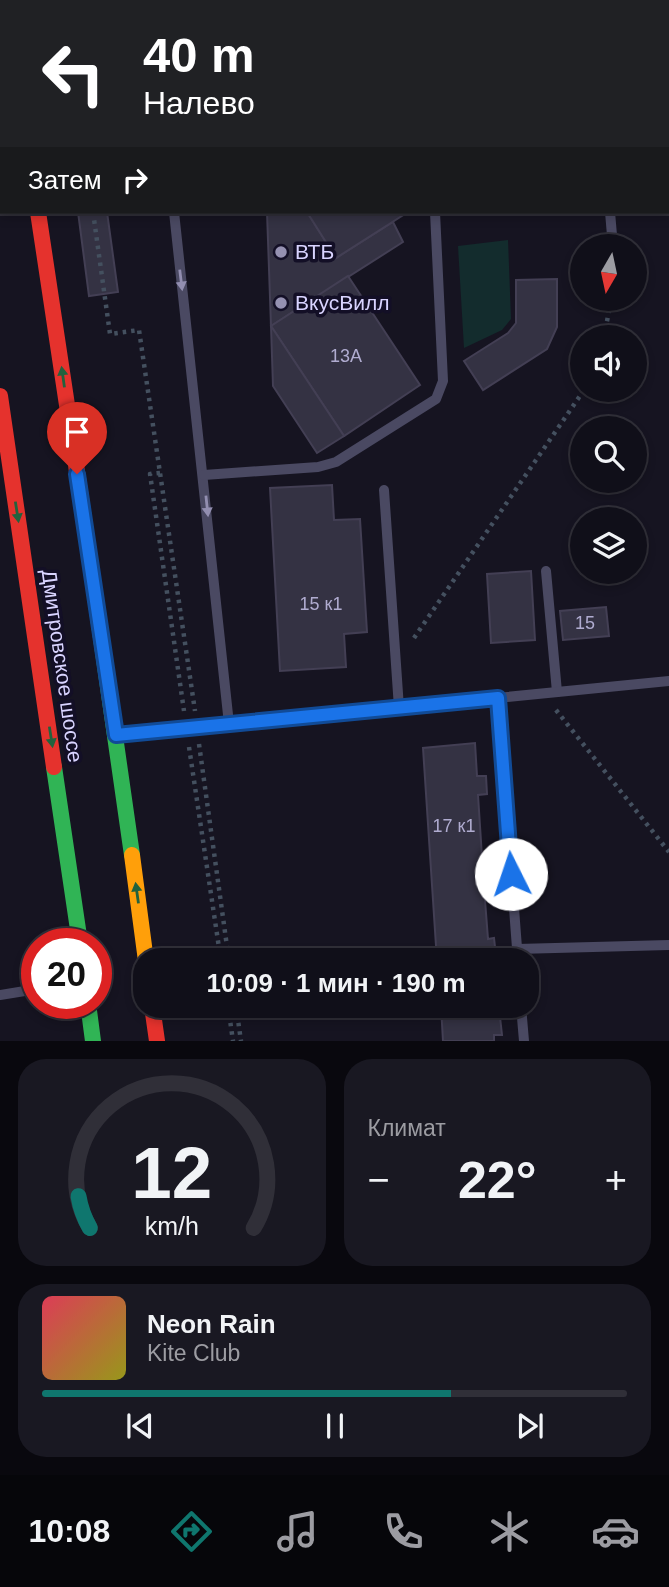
<!DOCTYPE html>
<html lang="ru">
<head>
<meta charset="utf-8">
<style>
  body { margin:0; font-family:Arial,sans-serif; background:#191822; color:#f1f3f6; height:100vh; display:flex; flex-direction:column; font-size:26px; white-space:nowrap }
  * { box-sizing:border-box; margin:0 }
  p { font-size:23px; color:#9c9ca2 }
  .icon { flex:none; width:38px; height:38px; fill:none; stroke:currentColor; stroke-width:2; stroke-linecap:round; stroke-linejoin:round }
  .map { position:relative; height:1041px; overflow:hidden }
  .side { display:flex; flex-direction:column; gap:18px; padding:18px; background:#09080e; flex:1 }
  .side>* { flex:none }
  .hud { position:absolute; left:0px; top:0px; width:670px; height:214px; box-shadow:0 4px 10px #0003,0 0 0 2px #302f38; background:#202124; color:#fff; overflow:hidden }
  .needle { width:46px; rotate:189deg }
  .buttons { position:absolute; left:570px; top:234px; display:grid; gap:14px }
  .buttons a { display:grid; place-items:center; width:77px; height:77px; border-radius:50%; background:#100f19; box-shadow:0 4px 10px #0003,0 0 0 2px #302f38; font-size:35px }
  .speed { position:absolute; left:21px; top:928px; display:flex; gap:14px; font-size:35px; font-weight:700; text-align:center }
  .speed>* { display:grid; place-content:center; width:91px; height:91px; border-radius:50%; background:#100f19; box-shadow:0 4px 10px #0003,0 0 0 2px #302f38; line-height:1 }
  .speed .limit { border:10px solid #d22; background:#fff; color:#111 }
  .pin { position:absolute; display:grid; place-items:center; width:60px; height:60px; color:#fff; margin:-72px -30px; border-radius:50% 50% 50% 0; rotate:-45deg; box-shadow:0 0 7px #0007 }
  .pin .icon { rotate:45deg }
  .me { position:absolute; width:77px; margin:-38px; rotate:356deg; stroke-linejoin:round; filter:drop-shadow(0 0 5px #0008) }
  .turn { display:flex; align-items:center; gap:24px; height:147px; padding:0 28px; font-size:32px }
  .turn .icon { width:91px; height:91px; stroke-width:2.5 }
  .turn b { display:block; font-size:49px; line-height:60px }
  .then { display:flex; align-items:center; height:66px; padding:0 28px; background:#0003; gap:14px; font-size:26px }
  .big { font-size:52px; font-weight:700; line-height:1.1 }
  .side .card { flex:1; display:flex; flex-direction:column; justify-content:center; gap:10px; min-width:0; padding:0 24px; border-radius:28px; background:#191822 }
  .side .dial { align-items:center; gap:0 }
  .dial svg { height:182px; overflow:visible; fill:none; stroke:#302f38; stroke-width:7; stroke-linecap:round; text-anchor:middle }
  .dial text { fill:#f1f3f6; stroke:none }
  .song { display:flex; align-items:center; gap:21px }
  .cover { width:84px; height:84px; border-radius:10px; background:linear-gradient(135deg,hsl(350 70% 55%),hsl(60 70% 35%)) }
  .played { height:7px; border-radius:4px; background:linear-gradient(90deg,#0f766e 70%,#302f38 70%) }
  .keys { display:flex; justify-content:space-around; direction:ltr }
  .heat { display:flex; justify-content:space-between; align-items:center; font-size:38px; direction:ltr }
  .side .tiles { flex:1; display:grid; gap:18px; grid-template-columns:1fr 1fr }
  .card:last-child { grid-column:span 2 }
  .trip { position:absolute; left:133px; top:948px; width:406px; height:70px; border-radius:28px; background:#100f19; box-shadow:0 4px 10px #0003,0 0 0 2px #302f38; font-weight:700; line-height:70px; text-align:center }
  .menu { display:flex; height:112px; justify-content:space-around; align-items:center; background:#06060a; color:#9c9ca2 }
  .menu .icon { width:49px; height:49px }
  .menu .current { color:#0f766e }
  .menu b { font-size:32px; color:#f1f3f6 }
  .map>svg:first-child { display:block }
  .green { fill:#132c2d }
  .building { fill:#343243; stroke:#433f54; stroke-width:2 }
  .lines { fill:none; stroke-linecap:round; stroke-linejoin:round }
  .path { stroke:#44505f; stroke-width:4.5; stroke-dasharray:3.5 5; stroke-linecap:butt }
  .lane { stroke:#4a4962; stroke-width:10 }
  .fast { stroke:#30b455; stroke-width:16 }
  .slow { stroke:#ff9f0a; stroke-width:16 }
  .jam { stroke:#e5322d; stroke-width:16 }
  .oneway { fill:#928eb0 }
  .oneway2 { fill:#22623e }
  .route-casing { stroke:#114b97; stroke-width:18 }
  .route { stroke:#1a73e8; stroke-width:12 }
  .poi-dot { fill:#9591b1; stroke:#130f26; stroke-width:2.5 }
  .labels { text-anchor:middle; stroke-width:7; stroke-linejoin:round; paint-order:stroke }
  .number-label { font-size:18px; fill:#b0acd0 }
  .poi-label { font-size:21px; fill:#d9d4ff; stroke:#130f26; text-anchor:start }
  .street-label { font-size:21px; fill:#d9d4ff; stroke:#130f26 }
</style>
</head>
<body>
<div class="map">
<svg width="669" height="1041" viewBox="0 0 669 1041">
  <rect width="100%" height="100%" fill="#161421"/>
  <polygon class="green" points="508,240 511,319 502,330 464,348 458,246"/>
  <g class="building">
    <polygon points="249,0 279,0 280,2 249,2"/>
    <polygon points="279,0 387,0 388,2 280,2"/>
    <rect x="442" y="0" width="101" height="2"/>
    <polygon points="610,0 666,0 666,2 611,2"/>
    <polygon points="668,12 669,14 668,126"/>
    <polygon points="78,212 107,212 118,292 89,296"/>
    <polygon points="267,212 307,212 336,258 393,222 403,242 271,326"/>
    <polygon points="307,212 408,212 336,258"/>
    <polygon points="348,276 420,385 344,436 271,326"/>
    <polygon points="557,279 557,327 547,349 483,390 464,361 508,333 516,323 516,280"/>
    <polygon points="271,326 344,436 317,453 273,386"/>
    <polygon points="332,485 334,520 360,519 367,632 344,634 346,667 280,671 270,488"/>
    <polygon points="531,571 535,640 491,643 487,574"/>
    <polygon points="606,607 609,636 563,640 560,611"/>
    <polygon points="475,743 477,776 486,776 487,794 478,795 482,857 491,857 492,874 483,874 488,939 494,938 496,956 489,957 489,961 437,961 423,748"/>
    <polygon points="441,1006 492,1006 493,1017 500,1017 502,1035 494,1035 494,1041 443,1041"/>
  </g>
  <g class="lines">
    <g class="path">
      <polyline points="187,2 189,0"/>
      <polyline points="93,212 110,334 139,330 195,711"/>
      <polyline points="604,338 611,299"/>
      <polyline points="160,473 150,474 184,711"/>
      <polyline points="414,638 584,390"/>
      <polyline points="556,710 669,852"/>
      <polyline points="199,744 229,961"/>
      <polyline points="189,747 221,961"/>
      <polyline points="228,1006 233,1041"/>
      <polyline points="236,1006 241,1041"/>
    </g>
    <g class="lane">
      <polyline points="149,0 150,2"/>
      <polyline points="406,0 407,2"/>
      <polyline points="571,0 571,2"/>
      <polyline points="668,140 669,140"/>
      <polyline points="174,212 229,724"/>
      <polyline points="610,212 613,247"/>
      <polyline points="204,475 318,467 336,462 436,399 443,381 435,212"/>
      <polyline points="384,490 399,708"/>
      <polyline points="546,571 557,692"/>
      <polyline points="498,698 518,961"/>
      <polyline points="121,735 669,681"/>
      <polyline points="517,949 669,945"/>
      <polyline points="0,995 37,989"/>
      <polyline points="521,1006 524,1041"/>
    </g>
    <g class="fast">
      <polyline points="82,505 132,855"/>
      <polyline points="54,767 80,943"/>
      <polyline points="88,1003 93,1041"/>
    </g>
    <g class="slow">
      <polyline points="7,0 7,2"/>
      <polyline points="132,855 146,961"/>
    </g>
    <g class="jam">
      <polyline points="38,212 82,505"/>
      <polyline points="0,396 54,767"/>
      <polyline points="152,1006 157,1041"/>
    </g>
  </g>
  <defs><path id="oneway-solid" d="M-6-.8H1V-3.2L6.5 0L1 3.2V.8H-6Z" transform="scale(1.75)"/></defs>
  <g class="oneway">
    <use href="#oneway-solid" transform="translate(181 280) rotate(83)"/>
    <use href="#oneway-solid" transform="translate(207 506) rotate(84)"/>
  </g>
  <g class="oneway2">
    <use href="#oneway-solid" transform="translate(63 377) rotate(-98)"/>
    <use href="#oneway-solid" transform="translate(17 512) rotate(81)"/>
    <use href="#oneway-solid" transform="translate(51 737) rotate(81)"/>
    <use href="#oneway-solid" transform="translate(137 893) rotate(-98)"/>
  </g>
  <g class="lines">
    <g class="route-casing">
      <polyline id="route" points="77,474 116,735 498,698 511,874"/>
    </g>
    <use href="#route" class="route"/>
  </g>
  <g class="poi-dot">
    <circle cx="281" cy="252" r="7"/>
    <circle cx="281" cy="303" r="7"/>
  </g>
  <g class="labels">
    <g class="number-label">
      <text x="346" y="362">13А</text>
      <text x="321" y="610">15 к1</text>
      <text x="585" y="629">15</text>
      <text x="454" y="832">17 к1</text>
    </g>
    <g class="poi-label">
      <text x="295" y="259">ВТБ</text>
      <text x="295" y="310">ВкусВилл</text>
    </g>
    <g class="street-label">
      <text transform="translate(62 666) rotate(82)" y="7">Дмитровское шоссе</text>
    </g>
  </g>
</svg>
<div class="buttons">
<a><svg class="needle" viewBox="-14 -14 28 28"><path d="M0-13l5 13h-10z" fill="#e53935"/><path d="M0 13l5-13h-10z" fill="#9c9ca2"/></svg></a>
<a><svg class="icon" aria-label="sound" viewBox="0 0 24 24"><path d="M4 9h4l5-4v14l-5-4H4zM17 9q2 3 0 6"/></svg></a>
<a><svg class="icon" aria-label="search" viewBox="0 0 24 24"><circle cx="10" cy="10" r="6"/><path d="M15 15l6 6"/></svg></a>
<a><svg class="icon" aria-label="layers" viewBox="0 0 24 24"><path d="M12 4l9 5-9 5-9-5zM3 14l9 5 9-5"/></svg></a>
</div>
<div class="speed"><div class="limit">20</div></div>
<div class="pin" style="left:77px;top:474px;background:#d93025"><svg class="icon" aria-label="arrive" viewBox="0 0 24 24"><path d="M6 21V4h12l-3 4 3 4H6"/></svg></div>
<svg class="me" style="left:511px;top:874px" viewBox="-20 -20 40 40"><circle r="19" fill="#fff"/><path d="M0-13L10 11 0 6-10 11z" fill="#1a73e8"/></svg>
<div class="trip">10:09 · 1 мин · 190 m</div>
<div class="hud">
<div class="turn"><svg class="icon" aria-label="left" viewBox="0 0 24 24"><path d="M17 20v-9H6M10 6l-5 5 5 5"/></svg><div><b>40 m</b>Налево</div></div>
<div class="then">Затем<svg class="icon" aria-label="right" viewBox="0 0 24 24"><path d="M7 20v-9h11M14 6l5 5-5 5"/></svg></div>
</div>
</div>
<section class="side">
<div class="tiles">
<div class="card dial"><svg viewBox="0 0 100 80">
<path d="M14 69A42 42 0 1 1 86 69"/>
<path d="M14 69A42 42 0 0 1 9 55" stroke="#0f766e"/>
<text x="50" y="56" font-size="32" font-weight="700">12</text>
<text x="50" y="72" font-size="11">km/h</text>
</svg></div>
<div class="card"><p>Климат</p>
<div class="heat"><a>−</a><b class="big">22°</b><a>+</a></div>
</div>
<div class="card">
<div class="song"><i class="cover"></i><div><b>Neon Rain</b><p>Kite Club</p></div></div>
<div class="played"></div>
<div class="keys"><svg class="icon" aria-label="previous" viewBox="0 0 24 24"><path d="M18 5L8 12l10 7zM5 5v14"/></svg><svg class="icon" aria-label="pause" viewBox="0 0 24 24"><path d="M8 5v14M16 5v14"/></svg><svg class="icon" aria-label="next" viewBox="0 0 24 24"><path d="M6 5l10 7-10 7zM19 5v14"/></svg></div>
</div>
</div>
</section>
<nav class="menu">
<b>10:08</b>
<svg class="icon current" aria-label="directions" viewBox="0 0 24 24"><path d="M12 3l9 9-9 9-9-9zM9 14v-3h6M13 9l2 2-2 2"/></svg>
<svg class="icon" aria-label="music" viewBox="0 0 24 24"><path d="M9 18V5l10-2v13"/><circle cx="6" cy="18" r="3"/><circle cx="16" cy="16" r="3"/></svg>
<svg class="icon" aria-label="phone" viewBox="0 0 24 24"><path d="M5 4h4l2 5-3 2q2 4 5 5l2-3 5 2v4C11 20 4 13 5 4z"/></svg>
<svg class="icon" aria-label="climate" viewBox="0 0 24 24"><path d="M12 3v18M4 7l16 10M4 17L20 7"/></svg>
<svg class="icon" aria-label="car" viewBox="0 0 24 24"><path d="M5 17H2v-5l4-1 3-4h7l3 4 3 1v5h-3M9 17h6M6 11h13"/><circle cx="7" cy="17" r="2"/><circle cx="17" cy="17" r="2"/></svg>
</nav>
</body>
</html>
